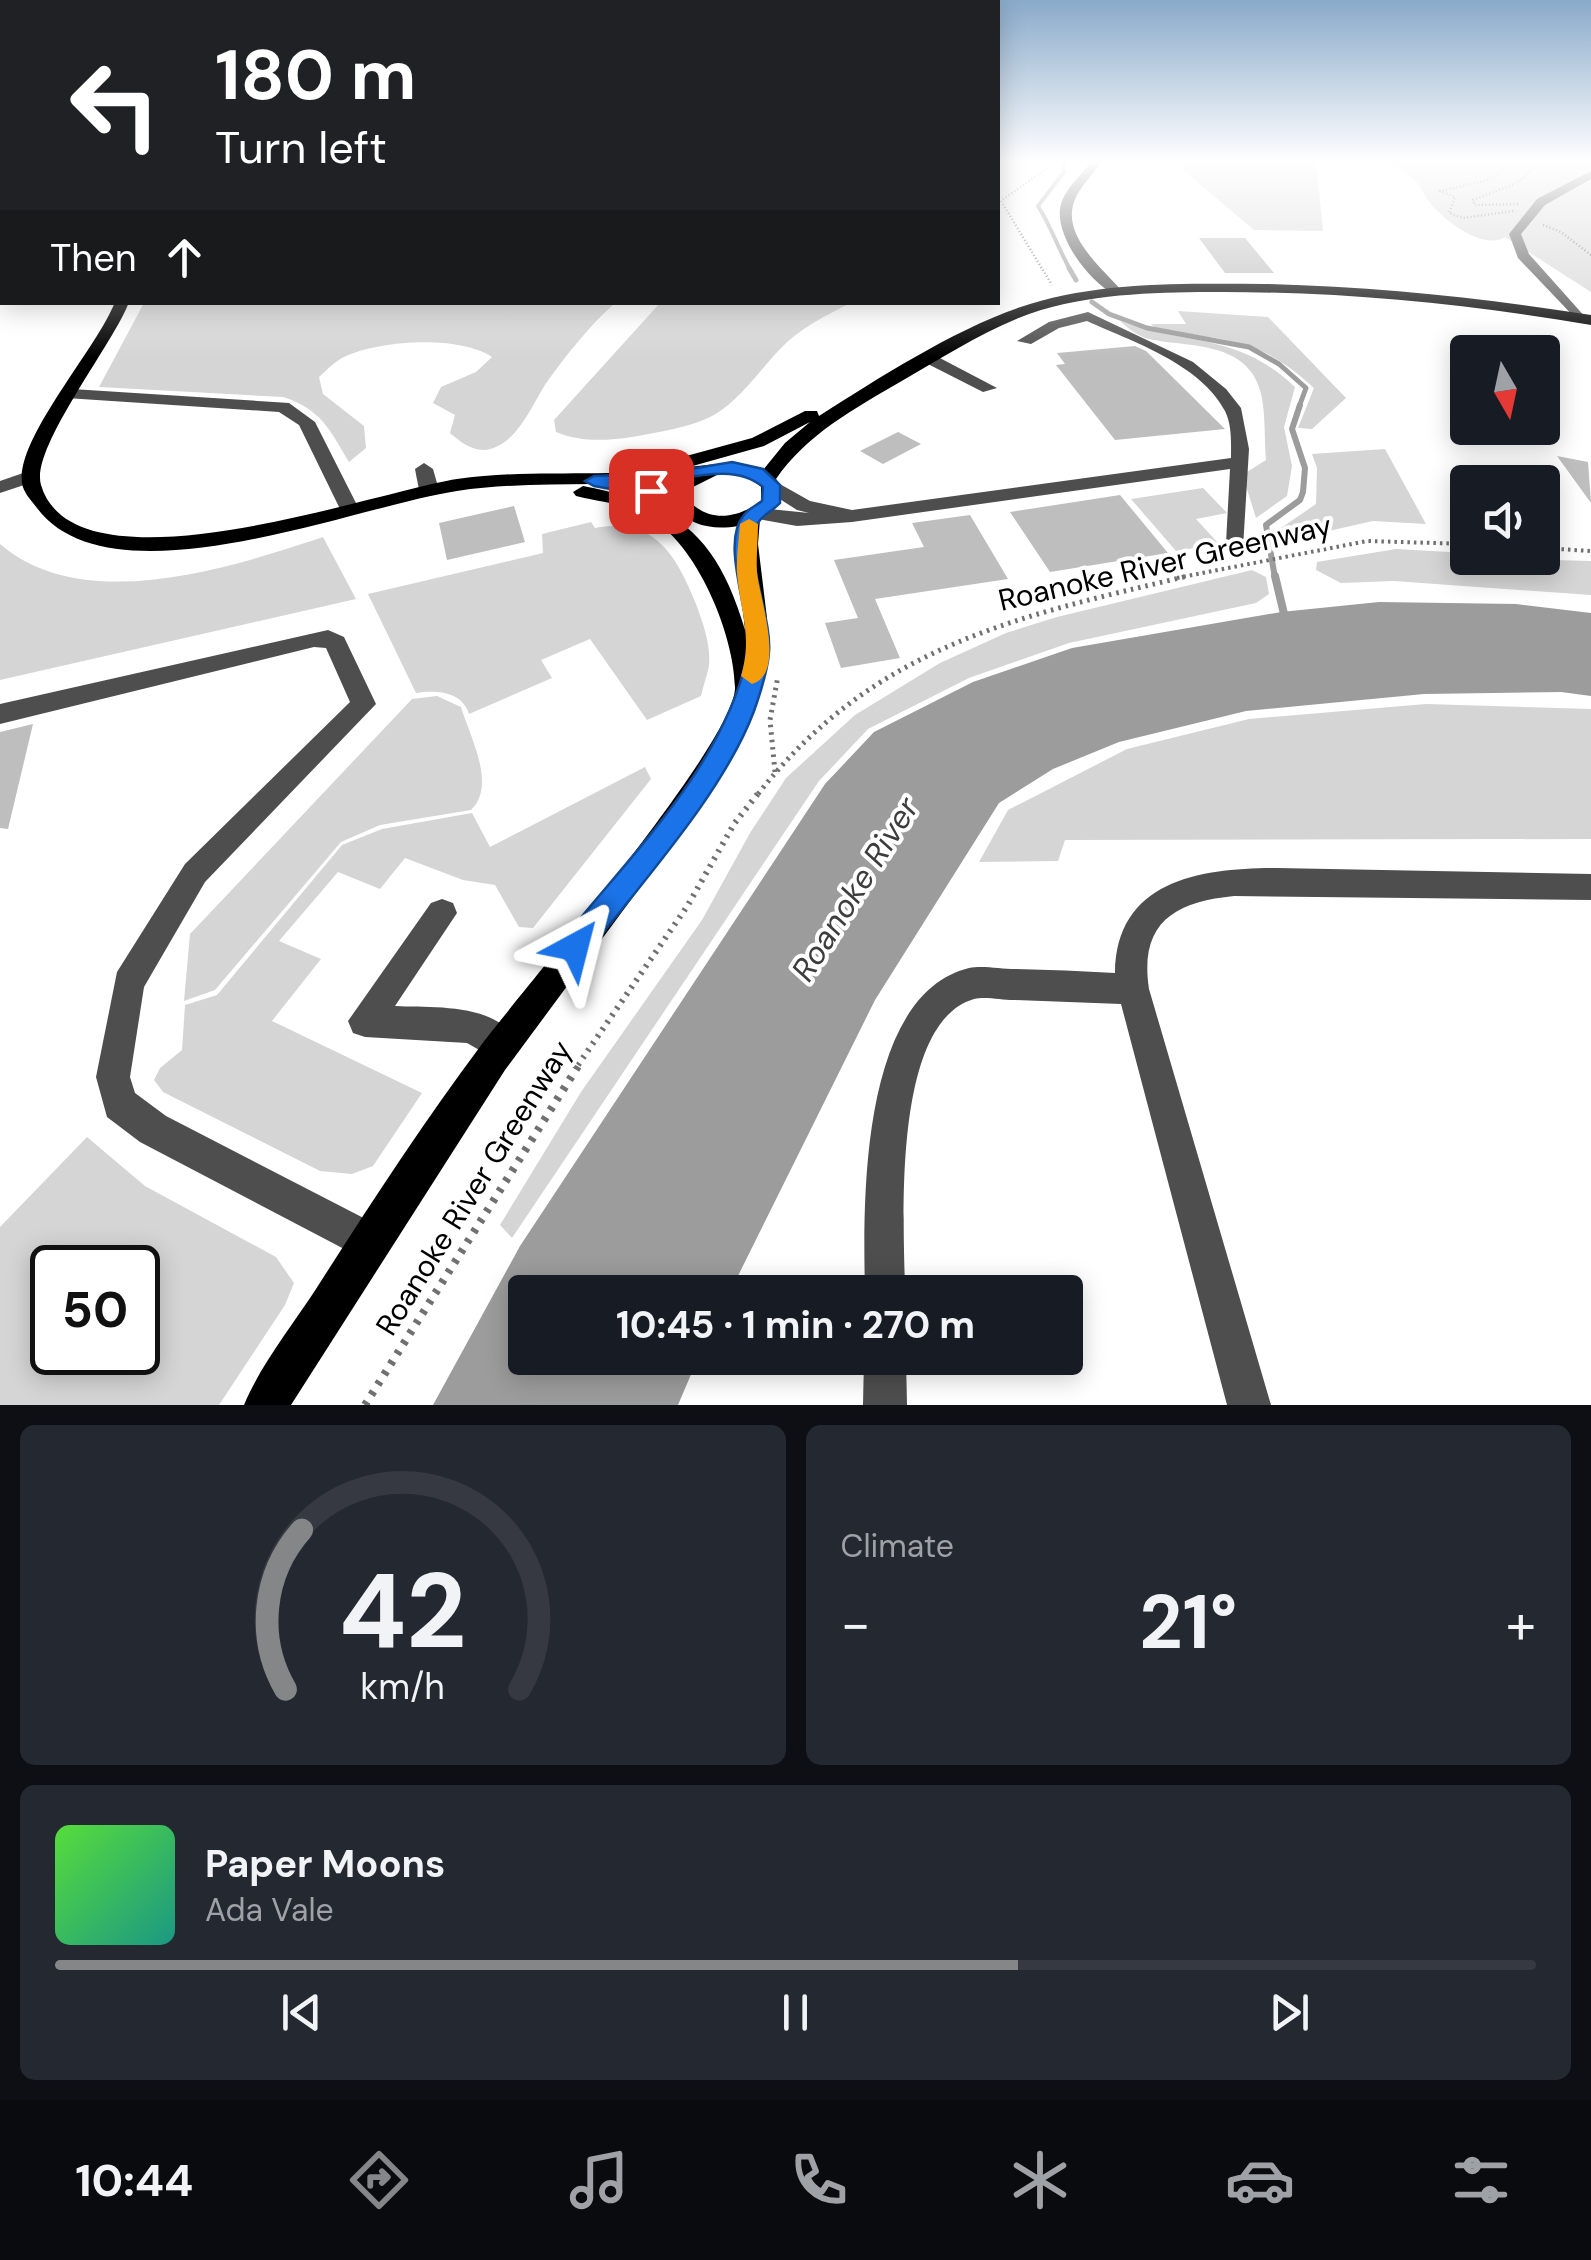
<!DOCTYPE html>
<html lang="en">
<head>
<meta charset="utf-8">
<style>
  body { margin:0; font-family:"DM Sans",sans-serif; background:#242831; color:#f1f3f6; height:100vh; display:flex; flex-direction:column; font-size:38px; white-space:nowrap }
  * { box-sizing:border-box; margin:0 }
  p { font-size:32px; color:#9ea1a6 }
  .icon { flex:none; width:55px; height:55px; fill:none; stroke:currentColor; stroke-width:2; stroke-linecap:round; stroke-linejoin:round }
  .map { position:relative; height:1405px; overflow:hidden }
  .sheet { display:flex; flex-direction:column; gap:20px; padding:20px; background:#0d0f14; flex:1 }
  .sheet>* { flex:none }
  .guide { position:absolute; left:0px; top:0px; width:1000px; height:305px; box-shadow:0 5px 25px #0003; background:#202124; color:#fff; overflow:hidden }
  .needle { width:65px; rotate:171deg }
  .fabs { position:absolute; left:1450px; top:335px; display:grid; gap:20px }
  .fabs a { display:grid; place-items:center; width:110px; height:110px; border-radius:10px; background:#171b24; box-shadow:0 5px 25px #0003; font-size:50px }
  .speed { position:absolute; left:30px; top:1245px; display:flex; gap:20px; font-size:50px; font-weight:700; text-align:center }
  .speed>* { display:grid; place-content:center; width:130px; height:130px; border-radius:50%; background:#171b24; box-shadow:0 5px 25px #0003; line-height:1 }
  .speed .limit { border:5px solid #111; border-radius:15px; background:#fff; color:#111 }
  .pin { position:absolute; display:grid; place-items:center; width:85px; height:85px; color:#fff; margin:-42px; border-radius:20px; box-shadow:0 5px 15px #0006 }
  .me { position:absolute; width:110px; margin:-55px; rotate:38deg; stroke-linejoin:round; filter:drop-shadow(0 0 8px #0008) }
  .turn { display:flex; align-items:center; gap:35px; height:210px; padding:0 50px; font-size:45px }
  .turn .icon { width:130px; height:130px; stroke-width:2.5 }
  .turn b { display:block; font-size:70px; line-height:85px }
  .then { display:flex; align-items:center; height:95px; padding:0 50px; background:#0003; gap:20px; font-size:38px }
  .big { font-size:75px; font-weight:700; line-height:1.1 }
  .sheet .card { flex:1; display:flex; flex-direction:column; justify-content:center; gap:15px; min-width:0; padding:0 35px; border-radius:15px; background:#242831 }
  .sheet .dial { align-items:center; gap:0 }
  .dial svg { height:260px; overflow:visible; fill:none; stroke:#363941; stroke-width:7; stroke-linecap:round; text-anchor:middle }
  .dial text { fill:#f1f3f6; stroke:none }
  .song { display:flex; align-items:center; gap:30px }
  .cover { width:120px; height:120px; border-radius:15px; background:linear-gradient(135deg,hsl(110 70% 55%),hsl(170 70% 35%)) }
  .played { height:10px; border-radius:5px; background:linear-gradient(90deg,#858687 65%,#363941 65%) }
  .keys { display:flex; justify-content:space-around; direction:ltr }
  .heat { display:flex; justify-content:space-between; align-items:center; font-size:55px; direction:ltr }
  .sheet .tiles { flex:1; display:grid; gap:20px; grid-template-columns:1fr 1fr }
  .card:last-child { grid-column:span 2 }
  .trip { position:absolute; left:508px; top:1275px; width:575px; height:100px; border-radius:10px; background:#171b24; box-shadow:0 5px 25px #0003; font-weight:700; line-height:100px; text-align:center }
  .menu { display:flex; height:160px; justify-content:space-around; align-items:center; background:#090b0e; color:#9ea1a6 }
  .menu .icon { width:70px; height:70px }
  .menu .on { color:#858687 }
  .menu b { font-size:45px; color:#f1f3f6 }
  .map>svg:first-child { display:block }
  .green { fill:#d5d5d5; fill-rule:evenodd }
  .water { fill:#9c9c9c }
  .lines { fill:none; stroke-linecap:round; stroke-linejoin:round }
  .stream-far3 { stroke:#9c9c9c; stroke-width:4 }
  .stream-far2 { stroke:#9c9c9c; stroke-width:5 }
  .stream-far1 { stroke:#9c9c9c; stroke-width:6 }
  .stream { stroke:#9c9c9c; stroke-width:8 }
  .building { fill:#bebebe }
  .path-far4 { stroke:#707070; stroke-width:2.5; stroke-dasharray:1 2.5; stroke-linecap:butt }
  .path-far3 { stroke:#707070; stroke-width:4; stroke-dasharray:2.5 4; stroke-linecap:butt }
  .path-far2 { stroke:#707070; stroke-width:5; stroke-dasharray:2.5 5; stroke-linecap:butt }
  .path-far1 { stroke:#707070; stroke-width:6; stroke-dasharray:2.5 6; stroke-linecap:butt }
  .path { stroke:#707070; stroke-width:8; stroke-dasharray:4 8; stroke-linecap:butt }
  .minor { fill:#4e4e4e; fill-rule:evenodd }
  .major { fill:#000; fill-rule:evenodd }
  .route { fill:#1a73e8; stroke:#114b97; stroke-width:2.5 }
  .slow { fill:#f59e0b }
  .labels { text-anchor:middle; stroke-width:8; stroke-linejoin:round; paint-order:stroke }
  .street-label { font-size:30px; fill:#000; stroke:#fff }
  .water-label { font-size:32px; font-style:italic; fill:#3d3d3d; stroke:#fff }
</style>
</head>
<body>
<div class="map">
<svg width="1591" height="1405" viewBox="0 0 1591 1405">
  <rect width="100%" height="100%" fill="#fff"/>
  <g class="green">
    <polygon points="1174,162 1316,162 1323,231 1254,230"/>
    <path d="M1386,162H1591V292L1505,237C1484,251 1445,221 1431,204C1424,196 1421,185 1413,179C1404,172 1394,167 1386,162Z"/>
    <path d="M144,303V302L615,303C591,324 568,353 549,379C534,400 523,433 498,446C479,456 464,445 450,433L455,415L433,403L441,387L476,372L492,357C459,335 380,340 344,357C335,361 326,371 319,377L323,394L364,426L366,448L349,462C330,430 321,409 283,397L99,387Z"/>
    <path d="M660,303V302L851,303C826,315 799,329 780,349C759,371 741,399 714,415C690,428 658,432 632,437C606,441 580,442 556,432L554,420Z"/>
    <path d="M1178,311L1268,317L1346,398L1312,429L1298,428L1314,388C1257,335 1226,342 1155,328L1151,324H1186Z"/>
    <path d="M1120,321C1190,346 1238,333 1295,387L1284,427L1292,466L1287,496L1256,518L1246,486L1247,472L1266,460C1264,438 1266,410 1260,390C1246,342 1191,347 1154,340C1140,338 1130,330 1120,321Z"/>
    <polygon points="1385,449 1426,524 1373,521 1284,541 1281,528 1316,504 1317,468 1312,454"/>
    <polygon points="1203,488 1227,513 1196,519 1219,544 1176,551 1131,499"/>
    <path d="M591,522L595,528C655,517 676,555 696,604C703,623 711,645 709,666C707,676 703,686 701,696L647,720L590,639L541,660L552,678L469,714C462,691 436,690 416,693L368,594L543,553L542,534Z"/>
    <path d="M323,537L356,599L0,680V544C83,616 230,568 323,537Z"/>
    <polygon points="1396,549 1467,553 1468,558 1591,561 1591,595 1394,581 1341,583 1316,570 1317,562"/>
    <polygon points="1252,570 1266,577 1269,594 1256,603 1069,643 969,678 868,729 819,781 512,1238 500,1225 581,1092 702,920 750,833 786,778 855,715 940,663 1006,633 1057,617"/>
    <path d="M437,696L461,707C470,737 497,785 471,810L380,825L341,842L215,990L184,1001L190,934L412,699Z"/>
    <polygon points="1426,704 1591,709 1591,839 1065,840 1058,861 979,862 1008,810 1127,749 1249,719"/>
    <polygon points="645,767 651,779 533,928 519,927 495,885 463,880 405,858 380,889 338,872 279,941 321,959 272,1021 422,1093 373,1166 352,1174 320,1171 163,1092 154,1080 160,1068 182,1050 185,1005 217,995 342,845 382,829 472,813 490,847"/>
    <path d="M87,1137L145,1186L276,1257L294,1283L285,1305L219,1405H0V1227ZM52,1268H138V1352H52Z"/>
  </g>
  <polygon class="water" points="1379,602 1516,604 1591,613 1591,696 1561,692 1424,694 1246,711 1119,742 1053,769 999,803 875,1000 730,1292 525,1292 525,1358 698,1358 678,1405 433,1405 520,1246 825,784 874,732 973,682 1072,648 1281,612"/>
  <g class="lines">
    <path class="stream-far3" d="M1063,162L1064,172L1038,206C1052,228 1058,249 1071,271"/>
    <g class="stream-far2">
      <polyline points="1069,268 1076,280"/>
      <polyline points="1092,302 1109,314 1147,328 1249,347 1279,364 1306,388 1299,407"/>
    </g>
    <polyline class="stream-far1" points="1275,578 1266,525 1300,500 1303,492 1305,468 1292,429 1300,405"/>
    <polyline class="stream" points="1275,576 1285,618"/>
  </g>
  <g class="building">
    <polygon points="1199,238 1245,238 1274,273 1225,273"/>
    <polygon points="1135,346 1146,351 1225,429 1115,440 1056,365 1065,364 1057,353"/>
    <polygon points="898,432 921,444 883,464 860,451"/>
    <polygon points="1557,456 1588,462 1591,503"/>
    <polygon points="1120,495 1168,553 1050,572 1010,512"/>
    <polygon points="514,506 525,542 447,560 439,523"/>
    <polygon points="970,515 1008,579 875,599 900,658 841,668 825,623 858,618 834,560 924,547 912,523"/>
    <polygon points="33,724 8,829 0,828 0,732"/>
  </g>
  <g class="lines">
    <g class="path-far4">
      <polyline points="1045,162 1047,168 1001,201 1052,285"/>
      <polyline points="1507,162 1507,167 1485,181 1440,191 1455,197 1449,213 1463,218 1514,211"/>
      <polyline points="1518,204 1474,205 1473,200 1517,183 1541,162"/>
      <polyline points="1543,225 1561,232 1591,255"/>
    </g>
    <g class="path-far3">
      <polyline points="1542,548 1591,551"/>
      <polyline points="1177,578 1367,541 1468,544"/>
    </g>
    <g class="path-far2">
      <polyline points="775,772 770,720 778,676"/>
      <path d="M758,794C874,646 1015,617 1188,576"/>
    </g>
    <polyline class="path-far1" points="578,1065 688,905 734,824 760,791"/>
    <polyline class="path" points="365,1405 580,1063"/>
    <g class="minor">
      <path d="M1091,162H1101C1093,175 1079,187 1074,202C1062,236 1102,268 1121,290L1114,294C1089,282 1050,231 1062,201C1068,186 1082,174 1091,162Z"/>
      <polygon points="1591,171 1591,179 1545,205 1521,234 1529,254 1586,318 1579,322 1518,258 1509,234 1537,199"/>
      <path d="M1088,312L1193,362L1226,389L1241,408L1249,449L1243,548H1229L1226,543L1230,469L852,522L797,526L753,518L750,514L760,508L809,513L797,510L764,489L761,485L771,479L810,501L852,510L1231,458C1231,442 1232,425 1225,411C1201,364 1131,341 1087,321L1059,328L1031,344L1017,341L1049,322Z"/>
      <polygon points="924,356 936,356 997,388 983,392 924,362"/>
      <polygon points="72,389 289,403 315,422 358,507 355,511 341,511 299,425 279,412 66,398 66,390"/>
      <polygon points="424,463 433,469 439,490 436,494 429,496 419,490 415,469"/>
      <polygon points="29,471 36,473 36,481 0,493 0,481"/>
      <polygon points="328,630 344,637 376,704 205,882 144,987 130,1077 135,1093 166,1116 383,1228 389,1242 383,1256 369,1262 140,1142 107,1117 96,1077 117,972 185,864 350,702 326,648 314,647 0,724 0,704"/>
      <path d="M1277,868L1591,874V900L1234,896C1174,902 1139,923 1149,989L1271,1405H1227L1121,1004C1085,1003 1049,1001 1013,1000C1002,1000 985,996 974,999C891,1023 904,1225 905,1292H865C863,1206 859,995 969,968C982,965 1001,969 1015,969C1048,970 1082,971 1115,973C1116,879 1203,868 1277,868Z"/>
      <path d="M442,899L453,903L457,913L395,1006C434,1008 501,1002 519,1046L514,1058L502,1063L467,1043L365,1037L353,1033L348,1021L431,903Z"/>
      <polygon points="864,1358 906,1358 907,1405 863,1405"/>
    </g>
    <path class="major" d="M1266,284C1376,287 1483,298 1591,315V325C1468,304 1346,292 1222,292C1161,292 1100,293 1041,310C990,326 946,356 900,382C854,409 807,434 776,479L781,485V503L760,519L758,544L767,618L766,665L754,708L735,749L707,797L505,1070L291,1405H244C261,1364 292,1326 316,1289C369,1206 423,1123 482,1044C525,987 737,740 735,687C734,634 697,544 649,517C626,504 601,502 576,496L573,492L583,486C677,504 717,535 745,630L737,556L738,526C709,531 685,524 667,500L677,480C604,488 530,480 457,491C355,506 111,607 37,508C31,500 23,492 22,483C16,438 96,350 115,302H129C113,345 30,448 41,485C75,600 377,491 457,479C533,468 610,479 685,467L677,462L679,458L752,438L805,411H817L819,416C880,377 961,325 1030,304C1106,281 1187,284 1266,284ZM810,422L785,443L763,470L734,462L689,467L764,446ZM719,474L742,475L761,486V501C737,519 708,523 687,499L691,488Z"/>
  </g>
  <linearGradient id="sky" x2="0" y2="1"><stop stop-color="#89aaca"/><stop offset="0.45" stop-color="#fff"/><stop offset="1" stop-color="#fff" stop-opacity="0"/></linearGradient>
  <rect width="1591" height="358" fill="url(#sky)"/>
  <path class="route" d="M732,462L763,469L780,485V503C774,510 762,515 758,523C742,556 772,615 769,652C768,670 760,694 754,711C723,794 639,885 585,956L575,960L565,956L561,947L565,937C633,852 722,767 747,658C755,620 718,545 744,515C748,509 757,505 762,501L763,487C732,460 680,482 642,484L657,487L660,491L651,496L594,486L585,481L594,476L667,473Z"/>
  <path class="slow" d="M749,519L758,524C758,540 756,557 757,572C759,597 787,674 752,684L741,676C753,635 740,612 737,573C736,557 739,540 740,524Z"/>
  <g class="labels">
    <g class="street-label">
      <text transform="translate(1165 563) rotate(-13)" y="10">Roanoke River Greenway</text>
      <text transform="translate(474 1188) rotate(-58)" y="10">Roanoke River Greenway</text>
    </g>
    <g class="water-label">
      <text transform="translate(855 889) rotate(-58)" y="11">Roanoke River</text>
    </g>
  </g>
</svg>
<div class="fabs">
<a><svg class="needle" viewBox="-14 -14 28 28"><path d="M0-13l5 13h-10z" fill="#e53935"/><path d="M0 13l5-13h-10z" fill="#9ea1a6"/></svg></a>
<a><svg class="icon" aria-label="sound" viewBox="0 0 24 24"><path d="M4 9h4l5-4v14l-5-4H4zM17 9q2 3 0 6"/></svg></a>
</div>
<div class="speed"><div class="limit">50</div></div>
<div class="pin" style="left:651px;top:491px;background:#d93025"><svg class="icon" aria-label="arrive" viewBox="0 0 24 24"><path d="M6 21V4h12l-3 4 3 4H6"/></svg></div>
<svg class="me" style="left:575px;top:947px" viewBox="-20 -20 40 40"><path d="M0-17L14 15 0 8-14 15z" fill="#1a73e8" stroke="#fff" stroke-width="4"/></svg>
<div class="trip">10:45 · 1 min · 270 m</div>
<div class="guide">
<div class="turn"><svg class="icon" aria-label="left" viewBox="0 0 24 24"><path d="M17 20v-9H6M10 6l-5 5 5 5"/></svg><div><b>180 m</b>Turn left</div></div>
<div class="then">Then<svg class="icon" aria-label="ahead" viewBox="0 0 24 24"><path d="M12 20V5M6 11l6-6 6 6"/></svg></div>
</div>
</div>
<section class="sheet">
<div class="tiles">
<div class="card dial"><svg viewBox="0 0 100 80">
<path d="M14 69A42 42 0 1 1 86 69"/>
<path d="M14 69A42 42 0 0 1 19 20" stroke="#858687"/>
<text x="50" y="56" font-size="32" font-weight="700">42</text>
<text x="50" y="72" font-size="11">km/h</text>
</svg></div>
<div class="card"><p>Climate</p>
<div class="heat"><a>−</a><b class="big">21°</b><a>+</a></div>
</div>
<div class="card">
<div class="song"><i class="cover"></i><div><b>Paper Moons</b><p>Ada Vale</p></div></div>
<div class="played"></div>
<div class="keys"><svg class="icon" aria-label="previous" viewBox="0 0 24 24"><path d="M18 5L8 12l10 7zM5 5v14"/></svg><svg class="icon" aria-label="pause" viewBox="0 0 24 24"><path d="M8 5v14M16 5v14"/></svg><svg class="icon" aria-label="next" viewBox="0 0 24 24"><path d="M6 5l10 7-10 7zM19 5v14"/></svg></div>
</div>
</div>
</section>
<nav class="menu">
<b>10:44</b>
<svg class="icon on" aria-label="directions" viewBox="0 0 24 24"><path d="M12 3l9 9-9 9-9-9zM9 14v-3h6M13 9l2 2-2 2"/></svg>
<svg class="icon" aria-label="music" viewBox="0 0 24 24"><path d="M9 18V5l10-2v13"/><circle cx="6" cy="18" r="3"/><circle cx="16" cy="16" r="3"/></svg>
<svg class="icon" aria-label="phone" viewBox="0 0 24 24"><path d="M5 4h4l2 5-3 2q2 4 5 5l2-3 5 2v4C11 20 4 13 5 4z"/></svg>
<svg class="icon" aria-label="climate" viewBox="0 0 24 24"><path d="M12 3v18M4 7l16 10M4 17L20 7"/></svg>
<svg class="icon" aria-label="car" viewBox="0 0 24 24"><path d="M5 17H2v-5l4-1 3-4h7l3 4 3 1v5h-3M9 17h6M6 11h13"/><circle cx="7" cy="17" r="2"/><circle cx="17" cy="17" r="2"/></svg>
<svg class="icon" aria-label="filters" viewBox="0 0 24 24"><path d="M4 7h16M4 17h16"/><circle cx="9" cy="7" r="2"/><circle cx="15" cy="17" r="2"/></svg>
</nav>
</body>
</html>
